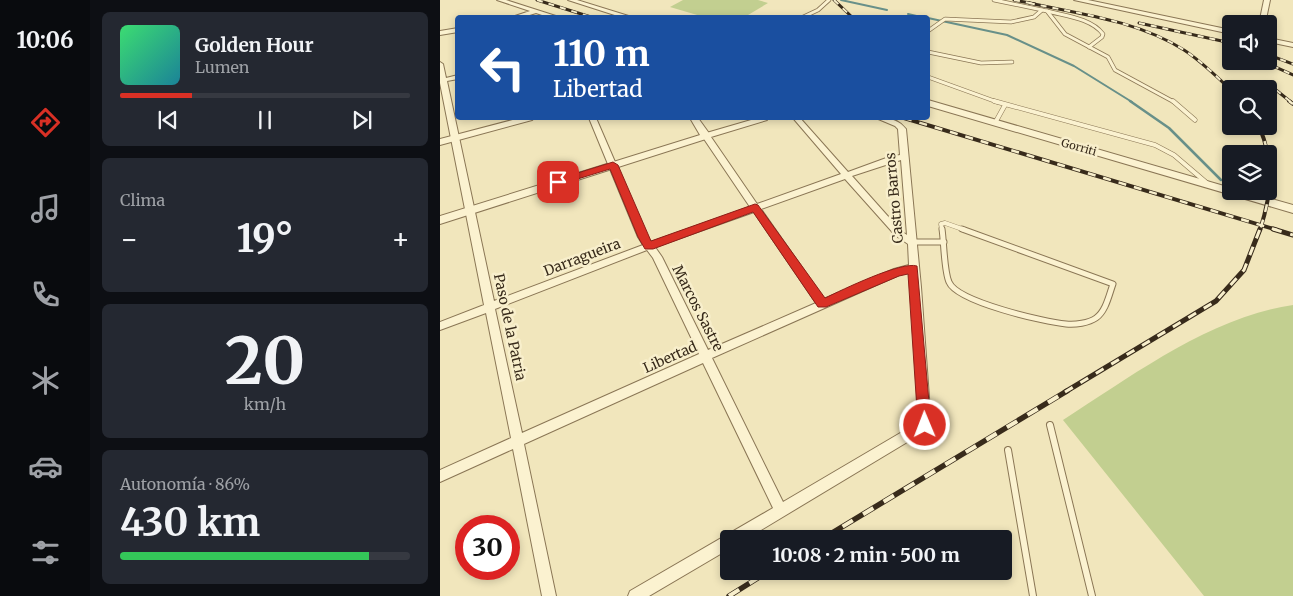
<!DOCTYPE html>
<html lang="es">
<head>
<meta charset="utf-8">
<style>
  body { margin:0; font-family:Merriweather,serif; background:#242831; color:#f1f3f6; height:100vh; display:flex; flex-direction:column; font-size:19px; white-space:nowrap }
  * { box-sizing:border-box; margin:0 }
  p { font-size:16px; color:#9ea1a6 }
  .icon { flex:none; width:28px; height:28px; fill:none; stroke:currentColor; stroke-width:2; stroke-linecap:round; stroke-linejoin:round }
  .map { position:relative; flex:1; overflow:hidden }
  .panel { display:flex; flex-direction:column; gap:12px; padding:12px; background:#0d0f14; width:350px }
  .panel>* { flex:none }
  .top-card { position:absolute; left:15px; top:15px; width:475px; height:105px; border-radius:5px; box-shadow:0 2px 8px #0003; background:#1a4fa0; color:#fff; overflow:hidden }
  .buttons { position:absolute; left:782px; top:15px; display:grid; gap:10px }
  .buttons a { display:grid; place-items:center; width:55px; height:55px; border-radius:5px; background:#171b24; box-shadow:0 2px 8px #0003; font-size:25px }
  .speed { position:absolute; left:15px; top:515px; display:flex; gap:10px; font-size:25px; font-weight:700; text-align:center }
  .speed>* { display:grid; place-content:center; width:65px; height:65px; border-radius:50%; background:#171b24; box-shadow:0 2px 8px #0003; line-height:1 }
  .speed .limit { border:8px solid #d22; background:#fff; color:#111 }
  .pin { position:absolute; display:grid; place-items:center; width:42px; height:42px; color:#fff; margin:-21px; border-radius:10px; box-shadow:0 2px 8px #0006 }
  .me { position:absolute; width:55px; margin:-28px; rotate:359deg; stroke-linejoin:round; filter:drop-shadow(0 0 4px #0008) }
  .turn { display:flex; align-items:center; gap:18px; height:105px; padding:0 15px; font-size:22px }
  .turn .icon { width:65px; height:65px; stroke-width:2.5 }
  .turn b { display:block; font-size:35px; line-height:42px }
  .big { font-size:38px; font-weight:700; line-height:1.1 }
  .panel .tile { flex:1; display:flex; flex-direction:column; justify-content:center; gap:8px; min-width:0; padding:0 18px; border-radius:8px; background:#242831 }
  .panel .dial { align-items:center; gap:0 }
  .dial b { font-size:65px; line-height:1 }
  .song { display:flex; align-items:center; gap:15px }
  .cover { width:60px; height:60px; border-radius:8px; background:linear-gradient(135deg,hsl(140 70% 55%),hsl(190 70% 35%)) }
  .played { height:5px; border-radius:2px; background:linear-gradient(90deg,#d93025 25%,#363941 25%) }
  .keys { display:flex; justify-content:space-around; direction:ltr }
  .heat { display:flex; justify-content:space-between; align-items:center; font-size:28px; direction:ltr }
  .charge { height:8px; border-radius:4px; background:linear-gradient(90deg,#34c759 86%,#363941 0) }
  .trip { position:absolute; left:280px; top:530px; width:292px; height:50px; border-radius:5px; background:#171b24; box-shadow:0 2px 8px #0003; font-weight:700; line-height:50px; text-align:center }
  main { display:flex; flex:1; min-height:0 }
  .tabs { display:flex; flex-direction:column; width:90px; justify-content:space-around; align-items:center; background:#090b0e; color:#9ea1a6 }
  .tabs .icon { width:35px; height:35px }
  .tabs .current { color:#d93025 }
  .tabs b { font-size:22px; color:#f1f3f6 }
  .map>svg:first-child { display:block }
  .green { fill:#c2cf90 }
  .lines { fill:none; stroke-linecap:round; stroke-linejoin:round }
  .stream-far1 { stroke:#689089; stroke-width:2 }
  .stream { stroke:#689089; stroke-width:2.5 }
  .service-far3-casing { stroke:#8a7655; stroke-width:4.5 }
  .service-far2-casing { stroke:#8a7655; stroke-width:5 }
  .service-far1-casing { stroke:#8a7655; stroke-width:7 }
  .service-casing { stroke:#8a7655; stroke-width:8 }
  .minor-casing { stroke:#8a7655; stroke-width:2 }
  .tertiary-casing { stroke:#8a7655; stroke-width:2 }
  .service-far3 { stroke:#fbf2d0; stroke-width:3 }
  .service-far2 { stroke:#fbf2d0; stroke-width:4 }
  .service-far1 { stroke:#fbf2d0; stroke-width:5 }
  .service { stroke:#fbf2d0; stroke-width:6 }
  .minor { fill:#fbf2d0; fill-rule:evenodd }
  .tertiary { fill:#fbf2d0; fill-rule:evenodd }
  .rail-far3-casing { stroke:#382b1b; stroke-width:3 }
  .rail-far2-casing { stroke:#382b1b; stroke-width:4 }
  .rail-far1-casing { stroke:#382b1b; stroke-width:5 }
  .rail-casing { stroke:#382b1b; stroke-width:5.5 }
  .rail-far3 { stroke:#f8efcc; stroke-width:2; stroke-dasharray:6; stroke-linecap:butt }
  .rail-far2 { stroke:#f8efcc; stroke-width:2.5; stroke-dasharray:8; stroke-linecap:butt }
  .rail-far1 { stroke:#f8efcc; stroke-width:3; stroke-dasharray:9; stroke-linecap:butt }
  .rail { stroke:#f8efcc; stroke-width:4; stroke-dasharray:12; stroke-linecap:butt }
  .route { fill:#d93025; stroke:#8d1f18 }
  .labels { text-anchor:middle; stroke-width:5; stroke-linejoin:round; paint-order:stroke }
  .far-street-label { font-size:11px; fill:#382b1b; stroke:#f8efcc }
  .street-label { font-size:14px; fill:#382b1b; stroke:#f8efcc }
</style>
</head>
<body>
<main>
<nav class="tabs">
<b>10:06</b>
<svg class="icon current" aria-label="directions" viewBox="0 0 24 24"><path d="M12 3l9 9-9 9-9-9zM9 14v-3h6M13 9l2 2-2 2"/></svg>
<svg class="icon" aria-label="music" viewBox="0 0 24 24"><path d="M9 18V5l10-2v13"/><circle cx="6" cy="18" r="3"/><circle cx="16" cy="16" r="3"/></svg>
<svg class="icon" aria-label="phone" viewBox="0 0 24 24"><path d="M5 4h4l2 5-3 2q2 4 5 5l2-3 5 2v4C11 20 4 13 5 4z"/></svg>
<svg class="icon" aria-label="climate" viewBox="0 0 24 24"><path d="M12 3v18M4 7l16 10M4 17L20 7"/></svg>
<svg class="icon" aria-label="car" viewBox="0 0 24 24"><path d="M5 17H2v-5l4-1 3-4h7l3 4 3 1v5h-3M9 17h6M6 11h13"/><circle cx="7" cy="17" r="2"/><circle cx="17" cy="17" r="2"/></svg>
<svg class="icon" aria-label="filters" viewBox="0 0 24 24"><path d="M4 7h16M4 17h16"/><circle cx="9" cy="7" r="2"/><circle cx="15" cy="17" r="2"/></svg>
</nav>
<section class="panel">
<div class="tile">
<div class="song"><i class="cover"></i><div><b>Golden Hour</b><p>Lumen</p></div></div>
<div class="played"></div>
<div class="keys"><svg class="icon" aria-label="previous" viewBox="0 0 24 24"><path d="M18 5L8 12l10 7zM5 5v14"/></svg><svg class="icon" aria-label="pause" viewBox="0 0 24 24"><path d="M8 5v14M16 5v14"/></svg><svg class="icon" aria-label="next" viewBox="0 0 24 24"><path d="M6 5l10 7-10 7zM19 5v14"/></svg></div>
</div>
<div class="tile"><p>Clima</p>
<div class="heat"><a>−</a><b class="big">19°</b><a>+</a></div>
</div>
<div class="tile dial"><b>20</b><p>km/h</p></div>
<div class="tile"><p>Autonomía · 86%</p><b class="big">430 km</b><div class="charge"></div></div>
</section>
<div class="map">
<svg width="853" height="596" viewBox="0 0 853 596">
  <rect width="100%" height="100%" fill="#f1e6bc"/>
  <g class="green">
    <polygon points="243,0 318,0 328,3 303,18 264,17 230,7"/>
    <path d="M853,305V596H764L623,420C692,376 770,317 853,305Z"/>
  </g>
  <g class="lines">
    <g class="stream-far1">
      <polyline points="401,0 447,10"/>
      <polyline points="468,14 485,18"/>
      <polyline points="488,18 567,35 634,66 692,102"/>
    </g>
    <polyline class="stream" points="690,101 729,128 781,180"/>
    <g class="service-far3-casing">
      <g id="service-far3">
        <polyline points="554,0 607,11 625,34 668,57 675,70 734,102"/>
        <path d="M607,11C625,16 651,18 663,34L662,37L649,47"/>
        <polyline points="361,18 378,10 389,0"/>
        <polyline points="488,31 505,19 571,22 594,17 602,10"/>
        <polyline points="488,52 541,63 572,62"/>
        <polyline points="488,77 557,102"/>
      </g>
    </g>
    <g class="service-far2-casing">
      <g id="service-far2">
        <polyline points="554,101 715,145 734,155 768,184"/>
        <polyline points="733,101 755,120"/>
        <polyline points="555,123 565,105"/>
        <polyline points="502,230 501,224 505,223 525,230"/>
      </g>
    </g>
    <g class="service-far1-casing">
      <g id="service-far1">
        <path d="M502,229C504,242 504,271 509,282C517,302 605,322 626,324C635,325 649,323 656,318C666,311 669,295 673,284L522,229"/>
        <polyline points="472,242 504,242"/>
      </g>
    </g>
    <g class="service-casing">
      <g id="service">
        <polyline points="610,425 652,596"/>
        <polyline points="568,450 593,596"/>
      </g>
    </g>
    <g class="minor-casing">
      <g id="minor">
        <polygon points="57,0 66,0 122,18 111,18 96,13 80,18 69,18 90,11"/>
        <polygon points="128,0 137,0 195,18 184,18"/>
        <polygon points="824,0 830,0 825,24 819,24"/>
        <polygon points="18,28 18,32 0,35 0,31"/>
        <path d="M0,62L3,64L6,78L18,75V79L7,81L54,301L203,245L198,237L149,118H156L207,236L211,242L310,207L262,136L263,134L318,118H327V120L271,137L317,204L401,174L353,118H360L408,172L449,157L460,155L458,129L455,126L436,118C448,117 459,120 466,129L481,287L491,425L489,429L306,539H289V549L209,596H188L190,591L333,508L263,363L84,444L116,596H102L73,449L0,482V470L71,438L46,313L0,330V322L44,305L0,83ZM461,160L467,235L461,231L412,176ZM405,179L455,235L468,244L469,265L454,269L384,299L321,209ZM314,212L376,303L268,350L222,257L215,247ZM207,250L213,258L259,354L82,433L55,309ZM470,272L479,422L343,502L272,358L459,275Z"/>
      </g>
    </g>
    <g class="tertiary-casing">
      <g id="tertiary">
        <polygon points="634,0 648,0 791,30 791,34"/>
        <polygon points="829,38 853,43 853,47 829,42"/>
        <polygon points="488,100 791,188 791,191 804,191 853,205 853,213 488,106"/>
        <polygon points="80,118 94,118 92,120 0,145 0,139"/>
        <polygon points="250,118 258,118 271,136 269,138 0,224 0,216 260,135"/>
      </g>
    </g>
    <use href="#service-far3" class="service-far3"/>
    <use href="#service-far2" class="service-far2"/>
    <use href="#service-far1" class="service-far1"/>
    <use href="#service" class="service"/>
    <use href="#minor" class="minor"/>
    <use href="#tertiary" class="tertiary"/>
    <g class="rail-far3-casing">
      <g id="rail-far3">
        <polyline points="97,0 154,18"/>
        <polyline points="394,0 413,18"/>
        <polyline points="574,0 595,4"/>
        <path d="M589,3C641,14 698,21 744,50C761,61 776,76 791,90"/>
        <polyline points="699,23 791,43"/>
        <polyline points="829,55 853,64"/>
        <polyline points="822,61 853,75"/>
        <polyline points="836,90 851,102"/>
      </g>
    </g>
    <g class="rail-far2-casing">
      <g id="rail-far2">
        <polyline points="849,101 853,104"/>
        <polyline points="464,118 837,230"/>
        <path d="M819,126C835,164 832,192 820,230"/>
      </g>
    </g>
    <g class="rail-far1-casing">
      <g id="rail-far1">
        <polyline points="833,229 853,235"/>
        <polyline points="625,392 776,301 804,270 820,229"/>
      </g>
    </g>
    <g class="rail-casing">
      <g id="rail">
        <polyline points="382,539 627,391"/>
        <polyline points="289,596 329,571"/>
      </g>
    </g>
    <use href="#rail-far3" class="rail-far3"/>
    <use href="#rail-far2" class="rail-far2"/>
    <use href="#rail-far1" class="rail-far1"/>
    <use href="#rail" class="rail"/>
  </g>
  <path class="route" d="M173,162L178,165L211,241L315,204L318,205L385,298C402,290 461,261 477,266L491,425L490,430L485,431L480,430L478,425L468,274L459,276L386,307H378L313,212L213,249H205L198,237L170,169L118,185L114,182L115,180Z"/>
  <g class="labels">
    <g class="far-street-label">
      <text transform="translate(639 147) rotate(16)" y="4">Gorriti</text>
    </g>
    <g class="street-label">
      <text transform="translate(454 198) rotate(-95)" y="5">Castro Barros</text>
      <text transform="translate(142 257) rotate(-21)" y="5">Darragueira</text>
      <text transform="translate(258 308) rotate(63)" y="5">Marcos Sastre</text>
      <text transform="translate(70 327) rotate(78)" y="5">Paso de la Patria</text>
      <text transform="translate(230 357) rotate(-24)" y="5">Libertad</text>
    </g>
  </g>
</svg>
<div class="buttons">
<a><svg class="icon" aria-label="sound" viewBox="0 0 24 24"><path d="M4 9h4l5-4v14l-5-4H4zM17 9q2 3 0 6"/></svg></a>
<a><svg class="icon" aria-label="search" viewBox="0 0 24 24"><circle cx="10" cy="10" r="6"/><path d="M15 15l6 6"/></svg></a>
<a><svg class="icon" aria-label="layers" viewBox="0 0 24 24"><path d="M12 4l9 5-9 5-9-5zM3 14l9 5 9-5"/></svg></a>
</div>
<div class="speed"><div class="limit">30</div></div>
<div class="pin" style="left:118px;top:182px;background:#d93025"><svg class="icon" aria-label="arrive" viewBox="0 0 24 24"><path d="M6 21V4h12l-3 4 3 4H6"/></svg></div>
<svg class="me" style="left:485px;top:425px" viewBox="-20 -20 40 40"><circle r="17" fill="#d93025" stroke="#fff" stroke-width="3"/><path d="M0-11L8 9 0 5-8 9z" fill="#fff"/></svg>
<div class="trip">10:08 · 2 min · 500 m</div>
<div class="top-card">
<div class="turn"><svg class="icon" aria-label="left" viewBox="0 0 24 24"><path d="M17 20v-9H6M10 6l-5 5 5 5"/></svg><div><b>110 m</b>Libertad</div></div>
</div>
</div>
</main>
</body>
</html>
